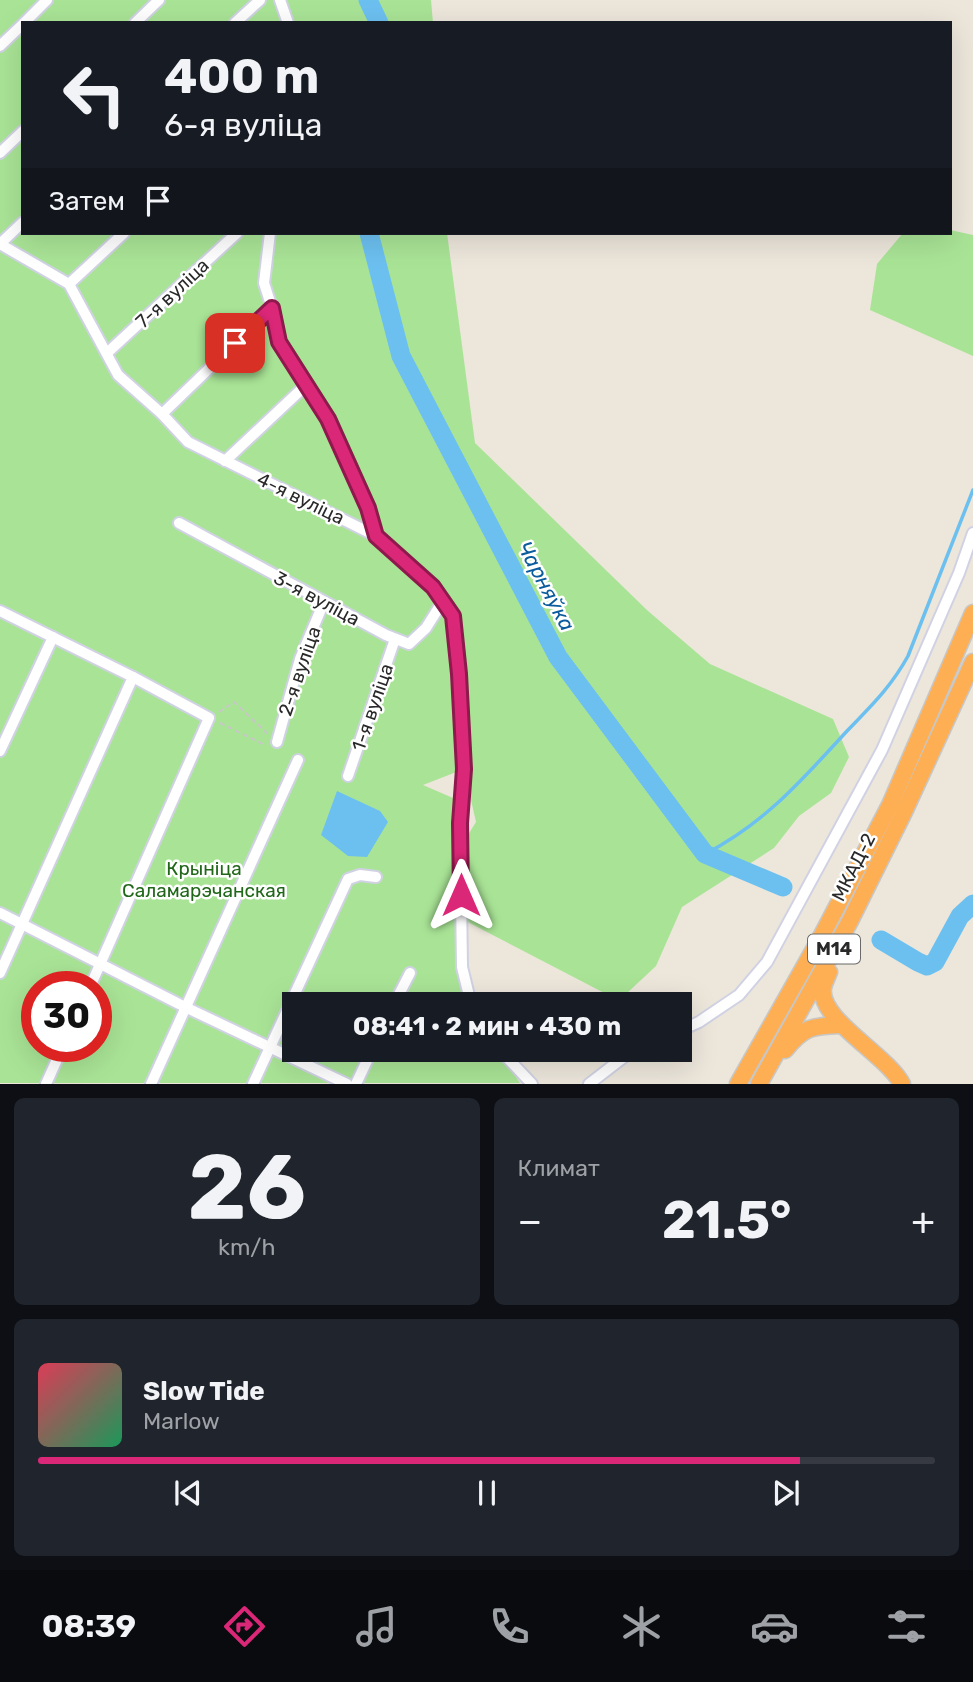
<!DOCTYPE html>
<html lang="ru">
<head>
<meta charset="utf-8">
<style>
  body { margin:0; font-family:Rubik,sans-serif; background:#20242c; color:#f1f3f6; height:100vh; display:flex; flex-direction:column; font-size:26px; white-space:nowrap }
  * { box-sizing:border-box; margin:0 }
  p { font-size:23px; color:#9ea1a6 }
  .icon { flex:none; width:38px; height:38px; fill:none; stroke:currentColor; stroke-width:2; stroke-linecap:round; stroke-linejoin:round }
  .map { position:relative; height:1084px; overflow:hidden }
  .drawer { display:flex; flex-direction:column; gap:14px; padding:14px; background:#0d0f14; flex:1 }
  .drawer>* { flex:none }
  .top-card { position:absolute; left:21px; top:21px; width:931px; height:214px; border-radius:0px; box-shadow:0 7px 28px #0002; background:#171b24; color:#f1f3f6; overflow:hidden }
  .speed { position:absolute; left:21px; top:971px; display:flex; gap:14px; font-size:35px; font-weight:700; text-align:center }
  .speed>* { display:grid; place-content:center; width:91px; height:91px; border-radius:50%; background:#171b24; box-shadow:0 7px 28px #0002; line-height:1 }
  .speed .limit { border:10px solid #d22; background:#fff; color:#111 }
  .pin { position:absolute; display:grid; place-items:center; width:60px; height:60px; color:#fff; margin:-30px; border-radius:14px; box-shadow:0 4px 10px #0006 }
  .me { position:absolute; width:77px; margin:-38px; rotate:0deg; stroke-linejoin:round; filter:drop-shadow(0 0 5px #0008) }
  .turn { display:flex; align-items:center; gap:24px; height:147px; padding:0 28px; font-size:32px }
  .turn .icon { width:91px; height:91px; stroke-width:2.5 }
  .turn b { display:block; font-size:49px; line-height:60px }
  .then { display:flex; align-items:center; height:66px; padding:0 28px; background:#0003; gap:14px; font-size:26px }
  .big { font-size:52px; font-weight:700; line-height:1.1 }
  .drawer .widget { flex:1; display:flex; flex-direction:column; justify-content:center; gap:10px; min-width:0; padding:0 24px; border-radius:10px; background:#20242c }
  .drawer .dial { align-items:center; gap:0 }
  .dial b { font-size:91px; line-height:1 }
  .song { display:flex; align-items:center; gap:21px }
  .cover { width:84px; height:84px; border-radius:10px; background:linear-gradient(135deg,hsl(350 70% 55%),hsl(150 70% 35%)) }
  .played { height:7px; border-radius:4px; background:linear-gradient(90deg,#db2777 85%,#363941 85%) }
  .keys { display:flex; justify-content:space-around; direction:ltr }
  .heat { display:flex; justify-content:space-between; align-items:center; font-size:38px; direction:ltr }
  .drawer .tiles { flex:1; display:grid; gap:14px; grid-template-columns:1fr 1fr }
  .widget:last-child { grid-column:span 2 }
  .trip { position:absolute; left:282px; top:992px; width:410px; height:70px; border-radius:0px; background:#171b24; box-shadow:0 7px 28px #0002; font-weight:700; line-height:70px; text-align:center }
  .dock { display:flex; height:112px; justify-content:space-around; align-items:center; background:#090b0e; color:#9ea1a6 }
  .dock .icon { width:49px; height:49px }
  .dock .current { color:#db2777 }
  .dock b { font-size:32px; color:#f1f3f6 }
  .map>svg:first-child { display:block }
  .green { fill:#a9e496; fill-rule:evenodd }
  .water { fill:#6cc0f0 }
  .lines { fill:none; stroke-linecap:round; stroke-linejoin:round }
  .stream { stroke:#6cc0f0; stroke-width:3.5 }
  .river { stroke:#6cc0f0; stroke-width:19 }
  .minor-casing { stroke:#d0d2e3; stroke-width:14 }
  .highway-casing { stroke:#c7c7c7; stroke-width:19 }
  .path { stroke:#c7c7c7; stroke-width:2; stroke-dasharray:5 3.5; stroke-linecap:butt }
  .minor { stroke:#fff; stroke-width:10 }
  .highway { stroke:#ffaf53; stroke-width:16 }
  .route-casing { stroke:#8e194d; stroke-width:18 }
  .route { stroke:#db2777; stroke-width:12 }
  .labels { text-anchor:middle; stroke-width:5; stroke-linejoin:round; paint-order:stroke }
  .shield { fill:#fff; stroke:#696969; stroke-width:2 }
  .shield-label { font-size:18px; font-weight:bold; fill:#292929 }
  .street-label { font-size:19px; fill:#292929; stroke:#fff }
  .park-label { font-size:19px; fill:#216719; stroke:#fff }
  .water-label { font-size:21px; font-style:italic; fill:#0b5c9c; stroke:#fff }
</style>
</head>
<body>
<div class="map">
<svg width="973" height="1084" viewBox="0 0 973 1084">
  <rect width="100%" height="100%" fill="#ece6db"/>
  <g class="green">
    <path d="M0,0H431L433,23H23V233H447L475,443L648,611L710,664L833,719L849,757L831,793L799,816L774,848L682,907L656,966L626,994L612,997L462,919L471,1004H294V1050H498L520,1083H0ZM464,769L476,822L461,846L453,798L423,785ZM37,987H96V1046H37Z"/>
    <polygon points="950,230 973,235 973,356 870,310 877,264 903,233 950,233"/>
  </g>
  <polygon class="water" points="337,791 380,811 388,822 367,857 348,856 321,835"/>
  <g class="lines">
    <path class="stream" d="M705,854C766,822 801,781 847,731C871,706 891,687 908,656L973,490"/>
    <g class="river">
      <polyline points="368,0 379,23"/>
      <polyline points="369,233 401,356 558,657 705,854 783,887"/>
      <polyline points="881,940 918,962 927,966 935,962 960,916 973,904"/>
    </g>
    <g class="minor-casing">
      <g id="minor">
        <polyline points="280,0 288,23"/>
        <polyline points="24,23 47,0"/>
        <polyline points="135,23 159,0"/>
        <polyline points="235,23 260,0"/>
        <polyline points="0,46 23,24"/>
        <polyline points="0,153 23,131"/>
        <polyline points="270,233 264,283 272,308 279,342 328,419 368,508 376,536 433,587 453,616 464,769 460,823 462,967 471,1004"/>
        <polyline points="0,244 69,284 118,375 162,414 188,442 376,536"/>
        <polyline points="0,244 23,222"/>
        <polyline points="69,284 124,233"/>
        <polyline points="107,353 237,233"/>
        <polyline points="162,414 272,308"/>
        <polyline points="225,461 306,385"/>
        <polyline points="179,523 386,635 409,644 426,628 443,601"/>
        <polyline points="0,611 133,677 209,718 90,987"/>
        <polyline points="277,742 300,659 324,602"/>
        <polyline points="0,751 53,637"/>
        <polyline points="348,776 395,639"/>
        <polyline points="0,913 185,1007 347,1084"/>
        <polyline points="0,973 133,677"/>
        <polyline points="394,1004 410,973"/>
        <polyline points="679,1031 699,1022 739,995 767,962 882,750 959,573 973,533"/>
        <polyline points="500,1050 532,1084"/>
        <polyline points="46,1084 63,1046"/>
        <polyline points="151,1084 298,760"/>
        <polyline points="253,1084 348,879 360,875 376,877"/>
        <polyline points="356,1084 372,1050"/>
        <polyline points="589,1084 624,1057 638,1050"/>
      </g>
    </g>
    <g class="highway-casing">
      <g id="highway">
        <path d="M829,972C827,977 824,983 823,988C818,1019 887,1055 902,1084"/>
        <path d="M785,1050C803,1027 812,1026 840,1025"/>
        <polyline points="738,1084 820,939 890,805 973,613"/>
        <polyline points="759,1084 850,921 904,812 973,662"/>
      </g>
    </g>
    <g class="path">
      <polyline points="219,712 234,702 268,734"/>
      <polyline points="220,723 265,745"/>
    </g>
    <use href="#minor" class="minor"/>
    <use href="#highway" class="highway"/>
  </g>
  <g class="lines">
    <g class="route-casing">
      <polyline id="route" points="235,343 272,308 279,342 328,419 368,508 376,536 433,587 453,616 459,674 464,769 460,823 461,895"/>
    </g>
    <use href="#route" class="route"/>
  </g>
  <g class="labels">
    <rect class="shield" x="808" y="934.5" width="52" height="29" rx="5"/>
    <g class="shield-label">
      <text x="834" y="955">М14</text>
    </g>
    <g class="street-label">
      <text transform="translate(172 293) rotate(-43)" y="7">7-я вуліца</text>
      <text transform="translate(301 498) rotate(26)" y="7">4-я вуліца</text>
      <text transform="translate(317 598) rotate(28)" y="7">3-я вуліца</text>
      <text transform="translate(299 671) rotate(-71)" y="7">2-я вуліца</text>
      <text transform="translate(372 707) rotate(-71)" y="7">1-я вуліца</text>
      <text transform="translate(853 867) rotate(-63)" y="7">МКАД-2</text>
    </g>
    <g class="park-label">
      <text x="204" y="875">Крыніца<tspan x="204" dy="22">Саламарэчанская</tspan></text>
    </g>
    <g class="water-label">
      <text transform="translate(546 586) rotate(62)" y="7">Чарняўка</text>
    </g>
  </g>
</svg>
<div class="speed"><div class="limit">30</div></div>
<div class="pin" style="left:235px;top:343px;background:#d93025"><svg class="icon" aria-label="arrive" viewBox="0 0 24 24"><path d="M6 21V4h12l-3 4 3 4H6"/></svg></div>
<svg class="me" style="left:461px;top:895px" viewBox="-20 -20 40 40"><path d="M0-17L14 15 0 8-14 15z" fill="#db2777" stroke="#fff" stroke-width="4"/></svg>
<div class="trip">08:41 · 2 мин · 430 m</div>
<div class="top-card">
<div class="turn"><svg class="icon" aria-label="left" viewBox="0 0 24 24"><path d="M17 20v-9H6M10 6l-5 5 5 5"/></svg><div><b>400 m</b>6-я вуліца</div></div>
<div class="then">Затем<svg class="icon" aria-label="arrive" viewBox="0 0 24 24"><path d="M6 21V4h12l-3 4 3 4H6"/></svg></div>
</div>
</div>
<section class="drawer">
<div class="tiles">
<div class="widget dial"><b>26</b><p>km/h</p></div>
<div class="widget"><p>Климат</p>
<div class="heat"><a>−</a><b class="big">21.5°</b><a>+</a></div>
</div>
<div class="widget">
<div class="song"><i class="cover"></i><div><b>Slow Tide</b><p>Marlow</p></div></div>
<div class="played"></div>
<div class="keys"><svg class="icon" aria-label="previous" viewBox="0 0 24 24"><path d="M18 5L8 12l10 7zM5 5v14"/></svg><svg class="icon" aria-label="pause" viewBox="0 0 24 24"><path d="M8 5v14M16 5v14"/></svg><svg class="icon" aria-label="next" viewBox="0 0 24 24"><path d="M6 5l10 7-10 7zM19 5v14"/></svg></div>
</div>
</div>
</section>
<nav class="dock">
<b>08:39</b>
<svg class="icon current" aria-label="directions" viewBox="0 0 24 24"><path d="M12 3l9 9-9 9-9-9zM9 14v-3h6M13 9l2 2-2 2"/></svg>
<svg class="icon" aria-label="music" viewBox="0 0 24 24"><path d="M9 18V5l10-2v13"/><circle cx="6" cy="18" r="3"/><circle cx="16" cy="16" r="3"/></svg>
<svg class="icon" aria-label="phone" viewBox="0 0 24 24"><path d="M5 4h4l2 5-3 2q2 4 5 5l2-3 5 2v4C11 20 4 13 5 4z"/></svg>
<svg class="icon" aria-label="climate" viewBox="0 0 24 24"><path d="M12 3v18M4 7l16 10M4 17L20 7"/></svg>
<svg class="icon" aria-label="car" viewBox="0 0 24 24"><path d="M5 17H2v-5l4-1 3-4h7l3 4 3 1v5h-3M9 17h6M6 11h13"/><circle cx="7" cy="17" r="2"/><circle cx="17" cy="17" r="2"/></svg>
<svg class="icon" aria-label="filters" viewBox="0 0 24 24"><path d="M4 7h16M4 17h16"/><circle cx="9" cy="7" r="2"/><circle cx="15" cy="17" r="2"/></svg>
</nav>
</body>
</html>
